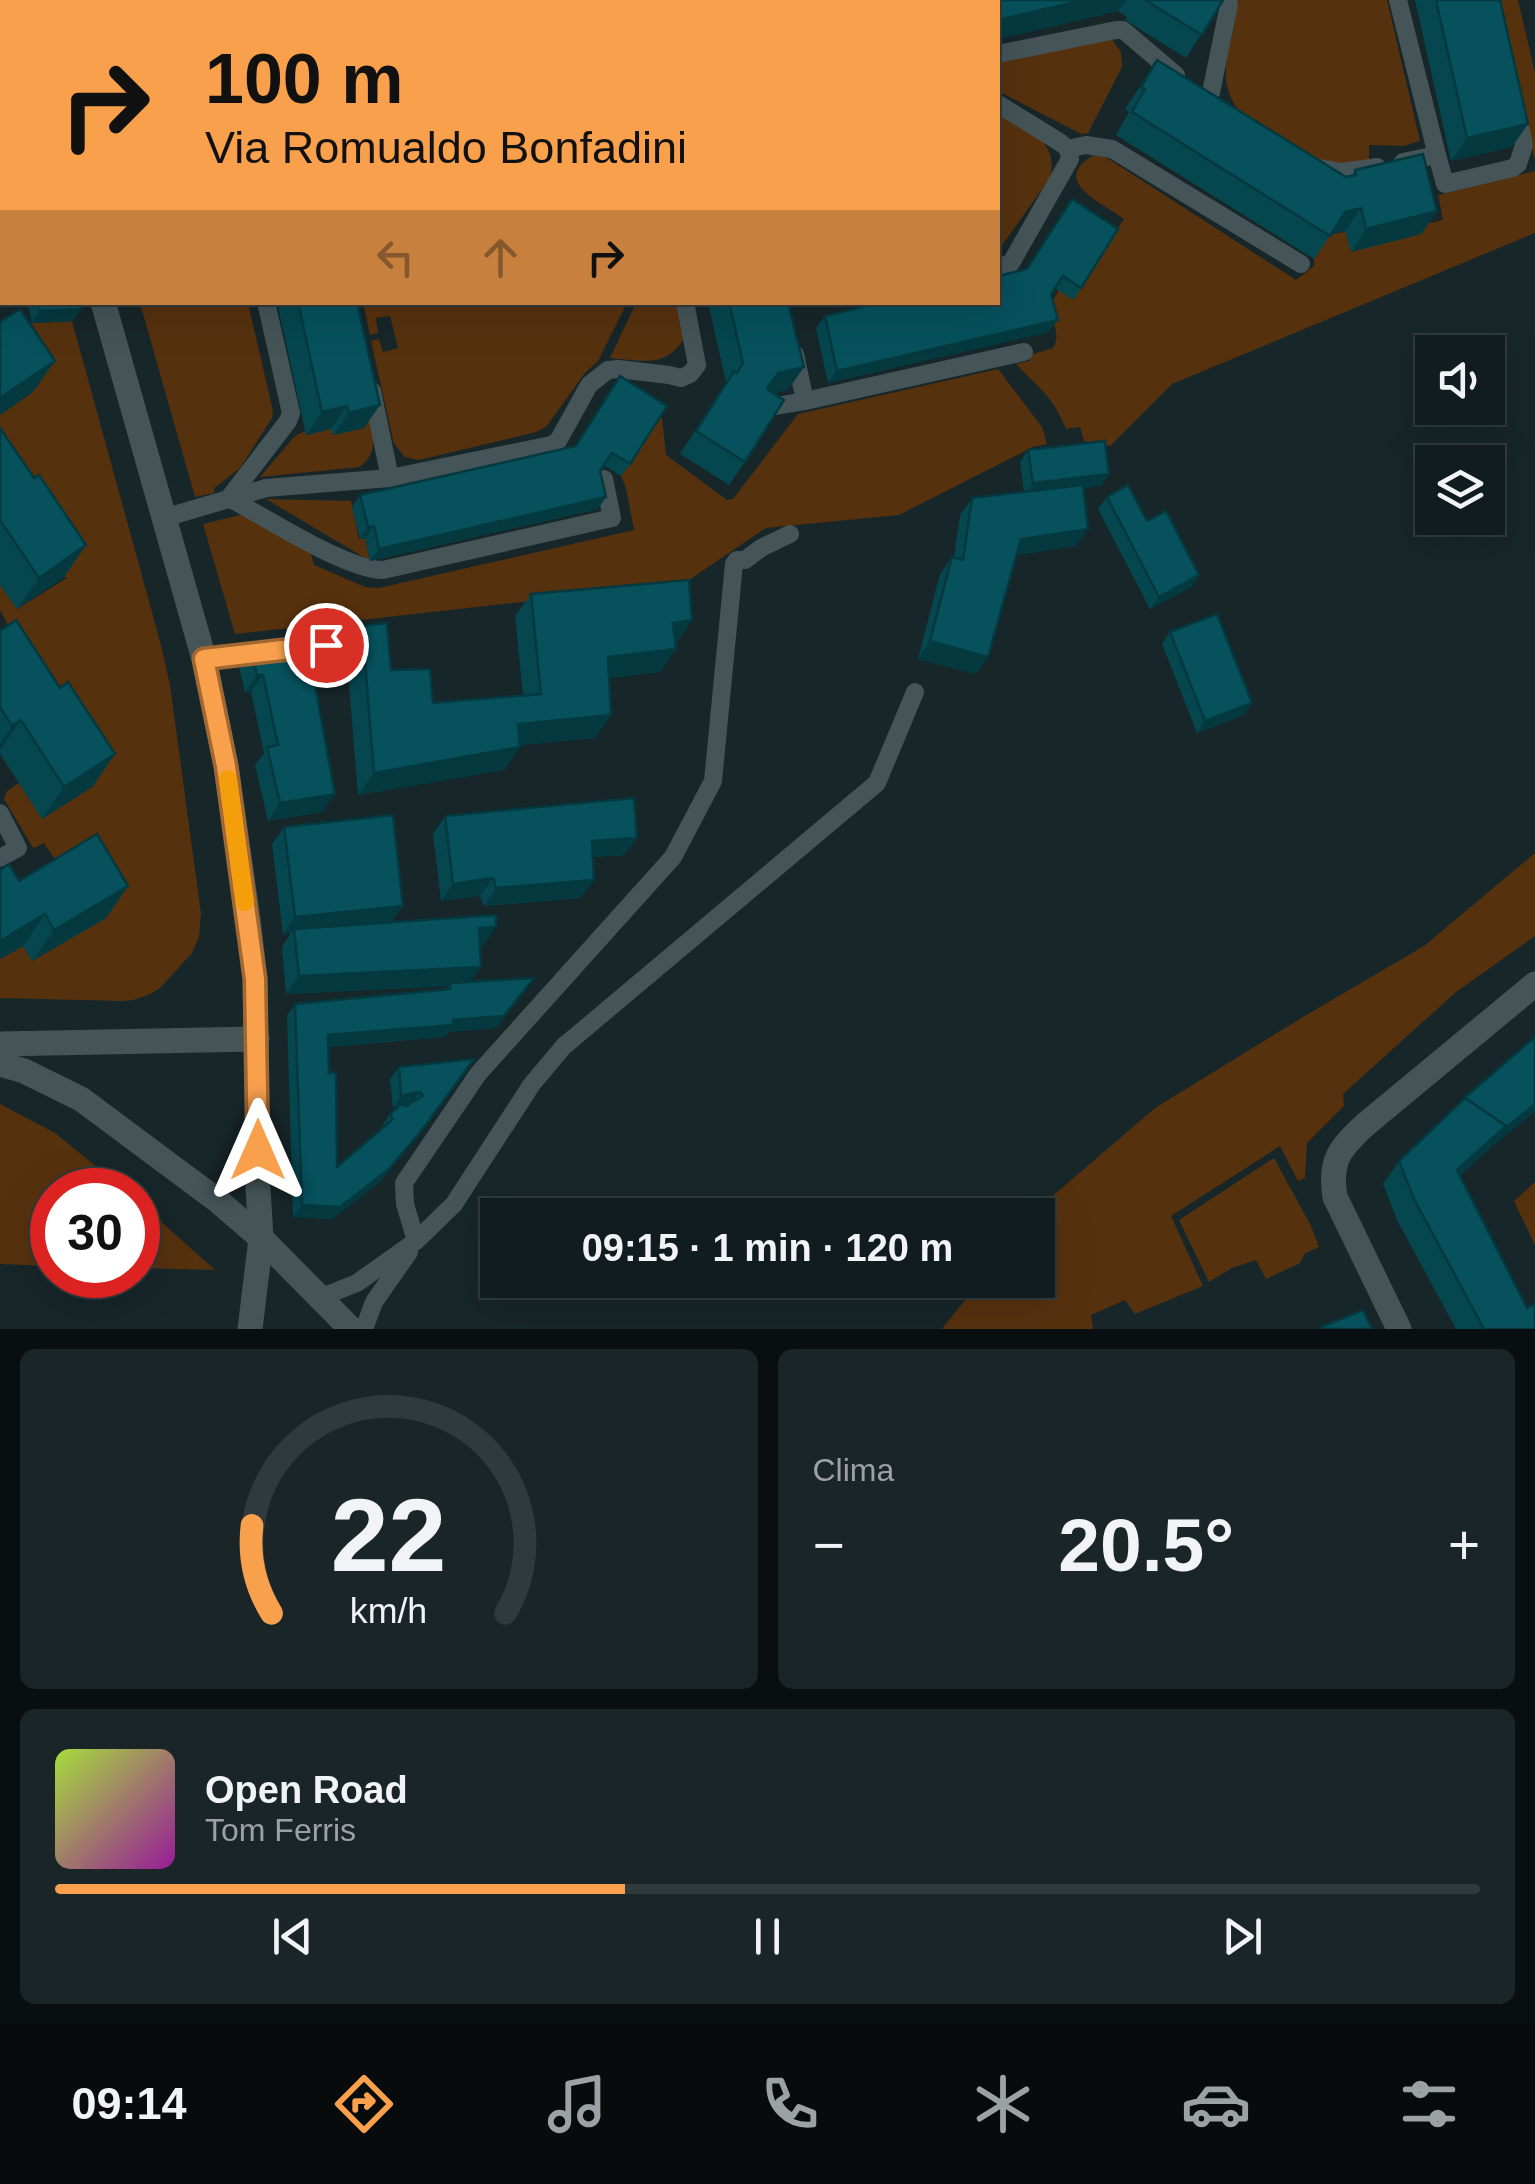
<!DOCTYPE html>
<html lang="it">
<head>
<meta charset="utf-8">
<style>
  body { margin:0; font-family:Helvetica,sans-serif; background:#1a2528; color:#f1f3f6; height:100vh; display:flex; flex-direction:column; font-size:38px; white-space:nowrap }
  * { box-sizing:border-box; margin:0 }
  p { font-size:32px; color:#9ca1a4 }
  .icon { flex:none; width:55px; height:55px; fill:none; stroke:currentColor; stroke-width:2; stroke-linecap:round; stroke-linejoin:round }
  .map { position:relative; height:1329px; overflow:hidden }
  .drawer { display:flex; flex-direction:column; gap:20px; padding:20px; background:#090f11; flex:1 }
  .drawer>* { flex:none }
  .hud { position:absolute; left:0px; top:0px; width:1000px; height:305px; box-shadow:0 10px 40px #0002,0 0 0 2px #303a3d; background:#f9a04d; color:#111; overflow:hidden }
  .tools { position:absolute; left:1415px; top:335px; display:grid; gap:20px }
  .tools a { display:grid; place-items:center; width:90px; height:90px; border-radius:0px; background:#111c1f; box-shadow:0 10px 40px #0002,0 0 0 2px #303a3d; font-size:50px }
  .speed { position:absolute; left:30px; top:1168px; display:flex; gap:20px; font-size:50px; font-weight:700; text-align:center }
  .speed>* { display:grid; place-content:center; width:130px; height:130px; border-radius:50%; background:#111c1f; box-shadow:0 10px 40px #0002,0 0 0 2px #303a3d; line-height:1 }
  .speed .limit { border:15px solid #d22; background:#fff; color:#111 }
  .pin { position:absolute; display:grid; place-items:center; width:85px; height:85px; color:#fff; margin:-42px; border:5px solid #fff; border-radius:50%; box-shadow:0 2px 10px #0007 }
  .me { position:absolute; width:110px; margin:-55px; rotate:0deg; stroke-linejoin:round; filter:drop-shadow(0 0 8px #0008) }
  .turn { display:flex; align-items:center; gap:35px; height:210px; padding:0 40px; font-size:45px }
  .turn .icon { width:130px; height:130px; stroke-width:2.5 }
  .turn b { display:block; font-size:70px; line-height:85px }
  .lanes { display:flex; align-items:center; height:95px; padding:0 40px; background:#0003; justify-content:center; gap:50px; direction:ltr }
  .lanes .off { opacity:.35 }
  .big { font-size:75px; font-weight:700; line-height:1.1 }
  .drawer .widget { flex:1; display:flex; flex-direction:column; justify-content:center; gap:15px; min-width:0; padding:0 35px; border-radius:15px; background:#1a2528 }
  .drawer .dial { align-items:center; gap:0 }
  .dial svg { height:260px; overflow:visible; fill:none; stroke:#303a3d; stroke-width:7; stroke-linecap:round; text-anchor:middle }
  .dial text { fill:#f1f3f6; stroke:none }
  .song { display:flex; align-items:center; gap:30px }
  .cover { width:120px; height:120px; border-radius:15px; background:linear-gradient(135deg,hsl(80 70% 55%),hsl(300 70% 35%)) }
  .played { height:10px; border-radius:5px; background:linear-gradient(90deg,#f9a04d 40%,#303a3d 40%) }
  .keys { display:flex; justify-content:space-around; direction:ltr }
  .heat { display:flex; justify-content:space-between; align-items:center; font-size:55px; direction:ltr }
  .drawer .tiles { flex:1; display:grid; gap:20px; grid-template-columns:1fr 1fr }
  .widget:last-child { grid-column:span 2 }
  .trip { position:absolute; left:480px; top:1198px; width:575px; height:100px; border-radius:0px; background:#111c1f; box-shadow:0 10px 40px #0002,0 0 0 2px #303a3d; font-weight:700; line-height:100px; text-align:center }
  .menu { display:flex; height:160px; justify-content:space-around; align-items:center; background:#070b0c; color:#9ca1a4 }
  .menu .icon { width:70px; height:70px }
  .menu .on { color:#f9a04d }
  .menu b { font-size:45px; color:#f1f3f6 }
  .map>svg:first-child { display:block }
  .green { fill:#56310e }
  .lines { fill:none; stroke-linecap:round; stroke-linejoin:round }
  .lane { stroke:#445457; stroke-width:18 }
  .street { stroke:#445457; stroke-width:25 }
  .wall { fill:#05464f }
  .shaded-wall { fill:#043940 }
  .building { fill:#06515c; stroke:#043940; stroke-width:2.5 }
  .route-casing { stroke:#a26832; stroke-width:25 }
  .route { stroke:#f9a04d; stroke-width:18 }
  .slow { stroke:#f59e0b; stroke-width:18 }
</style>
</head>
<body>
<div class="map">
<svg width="1535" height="1329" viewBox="0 0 1535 1329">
  <rect width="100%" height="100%" fill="#172629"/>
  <g class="green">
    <rect x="100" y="0" width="171" height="2"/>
    <polygon points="388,0 674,0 673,2 389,2"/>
    <path d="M1235,0H1387L1420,141L1403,146L1369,145V166C1353,165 1337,165 1322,161C1302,155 1248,124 1236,107C1231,99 1226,87 1226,77C1224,51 1239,27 1235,0Z"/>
    <polygon points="1498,0 1518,0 1535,73 1535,161"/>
    <polygon points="1110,37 1121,52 1122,67 1088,133 1081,134 998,91 998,63"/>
    <path d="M998,112C1025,129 1060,140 1050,178L998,251Z"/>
    <path d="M1092,156H1104L1296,280L1314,266V259L1329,235C1366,226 1406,230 1443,220L1438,195L1535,171V233L1172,384L1110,446L1084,441L1080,427L1066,429C1052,394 1040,390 1016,364L1030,361V355L1053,348C1062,333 1050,321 1050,306L1059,290L1073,299L1124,219C1103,203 1050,182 1092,156Z"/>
    <polygon points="140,303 248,303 273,411 272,418 240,468 214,488 214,493 195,497"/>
    <polygon points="363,303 363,302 627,303 598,361 585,373 546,427 536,432 419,460 405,457 394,444 371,341 379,339 383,352 398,348 390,316 376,318 378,333 370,335"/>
    <path d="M636,303H680L686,333C671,369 642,361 610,358Z"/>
    <polygon points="72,321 161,645 170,685 201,914 199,937 192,953 159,989 148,995 133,1000 122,1001 0,998 0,959 23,946 32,961 59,865 44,843 34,848 32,846 4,799 7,791 19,783 42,818 94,786 0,610 0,584 17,609 67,578 64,577 0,492 0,415 33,392 0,325"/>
    <polygon points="998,369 1042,427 1047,444 1033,447 899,515 766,528 683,584 235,634 203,524 244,514 309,547 314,565 365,587 379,588 634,530 626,488 621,476 659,418 662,418 666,455 727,500 733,499 798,414"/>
    <path d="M363,392C369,418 385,448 360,467L260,477L295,436L305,431L306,435L331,429Z"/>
    <polygon points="266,499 351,501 359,539 365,538 370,561"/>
    <polygon points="1535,853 1535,936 1456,992 1343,1094 1344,1106 1307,1143 1305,1178 1298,1181 1280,1146 1171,1216 1203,1286 1135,1314 1125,1300 1091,1315 1093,1329 942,1329 981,1280 1038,1280 1038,1215 1034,1215 1042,1205 1155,1108 1303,1017 1424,946"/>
    <polygon points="0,1104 55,1133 125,1190 52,1190 52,1266 0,1264"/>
    <polygon points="1274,1158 1311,1226 1319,1247 1304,1254 1300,1263 1266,1279 1256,1260 1232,1268 1209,1282 1179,1220"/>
    <polygon points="1535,1182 1535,1245 1514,1201"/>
    <polygon points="138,1201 215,1270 216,1270 138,1268"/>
  </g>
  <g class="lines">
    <g class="lane">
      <polyline points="285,0 286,2"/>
      <polyline points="1398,0 1437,155 1403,162"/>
      <polyline points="685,2 686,0"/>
      <polyline points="876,2 877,0"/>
      <polyline points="998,54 1116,30 1123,30 1176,75"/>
      <polyline points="1209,102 1229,5 1227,0"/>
      <polyline points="998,104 1061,143 1068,149 1070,159 1011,263 998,267"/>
      <polyline points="1068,149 1086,145 1112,149 1301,264"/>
      <polyline points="1437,155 1445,184 1513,168 1518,164 1524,145 1517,113"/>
      <polyline points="1314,167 1342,172 1377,167"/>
      <path d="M266,302L291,413L288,421L229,498C265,517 346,570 383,570L612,518L604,479"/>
      <polyline points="372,391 390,478"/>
      <polyline points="805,401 1024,352"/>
      <polyline points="764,408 805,401 795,354"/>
      <polyline points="164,518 266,488 390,478 551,445 558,441 589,385 608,370 618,369 669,375 681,378 690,374 697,365 685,302"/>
      <polyline points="204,659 326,645"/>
      <polyline points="0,813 18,848 0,858"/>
      <polyline points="416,1241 405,1204 404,1183 478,1074 673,857 713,781 734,564 737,560 745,560 761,548 790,534"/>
      <polyline points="319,1298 357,1283 416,1241 454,1204 532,1084 564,1046 877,783 915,692"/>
      <polyline points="364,1329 374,1302 409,1252"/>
    </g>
    <g class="street">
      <polyline points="67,2 68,0"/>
      <polyline points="103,302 204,659 226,766 248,919 255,979 258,1188 261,1238 250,1329"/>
      <polyline points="0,1044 257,1039"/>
      <polyline points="0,1064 24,1071 81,1099 218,1201 261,1238 351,1329"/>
      <path d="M1399,1329L1335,1197C1329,1160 1340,1148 1366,1124L1535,984"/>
    </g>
  </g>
  <g class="wall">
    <polygon points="0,0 59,0 59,2 2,2 2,153 0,153"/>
    <polygon points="299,0 381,0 382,2 300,2"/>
    <polygon points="898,0 1223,0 1186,58 1125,20 1127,17 1118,11 998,39 998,2 896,2"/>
    <polygon points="1415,0 1500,0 1512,147 1451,161"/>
    <polygon points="1157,60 1346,177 1351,176 1355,170 1437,211 1421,234 1351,252 1345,231 1331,234 1314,259 1116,135 1129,112 1125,109"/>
    <polygon points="1063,211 1081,288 1073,300 1055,288 1051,294 1049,332 828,383 816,328 825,316 1026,269"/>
    <polygon points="27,302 79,302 81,309 72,321 32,323"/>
    <polygon points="277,302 357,302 364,428 333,435 331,429 306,435"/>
    <polygon points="708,302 788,302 788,390 774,393 745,462 729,485 680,454 726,382"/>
    <polygon points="612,387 630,464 621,476 604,465 600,471 598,509 370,561 365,538 360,539 352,507 360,495 575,446"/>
    <polygon points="0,428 64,577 17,609 0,585"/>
    <polygon points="1028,450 1109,474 1101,486 1084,488 1076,546 1017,555 976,674 918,659 940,574 952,557 954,557 960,515 972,498 1024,492 1020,462"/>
    <polygon points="1107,497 1147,521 1199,575 1191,587 1150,609 1098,509"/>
    <polygon points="531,594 677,643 660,672 609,678 611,715 595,738 520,745 504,770 358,795 346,648 362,626 391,670 433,703 523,695 515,616"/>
    <polygon points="0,631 93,786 42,819 0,754"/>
    <polygon points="1170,632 1252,703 1244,715 1197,733 1162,644"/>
    <polygon points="250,646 322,812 268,821 255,765 264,753 251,692 245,692 238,663"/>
    <polygon points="445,816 637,838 624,855 593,857 581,898 484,906 480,896 441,901 433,834"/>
    <polygon points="284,827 391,922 484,945 480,945 471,981 526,990 496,1028 449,1032 445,1037 329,1047 337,1167 383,1128 382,1126 390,1114 399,1106 393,1108 390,1079 399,1067 474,1059 413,1142 380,1182 332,1219 293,1217 287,1016 295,1004 445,989 448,986 286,994 282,947 291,933 283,934 272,844"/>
    <polygon points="0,870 19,881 128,886 106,918 32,961 23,946 0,959"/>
    <polygon points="1490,1148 1460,1176 1535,1329 1456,1329 1398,1222 1383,1184 1399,1161"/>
  </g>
  <g class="shaded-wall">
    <polygon points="1084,0 1126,0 1118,11 998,39 998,20"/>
    <polygon points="1528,124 1512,147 1451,161 1467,138"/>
    <polygon points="2,132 2,153 0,153 0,135"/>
    <polygon points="1361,208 1345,231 1329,235 1345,212"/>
    <polygon points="1437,211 1421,234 1351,252 1366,229"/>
    <polygon points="81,309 72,321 32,323 40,311"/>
    <polygon points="1058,320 1049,332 828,383 837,371"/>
    <polygon points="55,361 33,392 0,415 0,398"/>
    <polygon points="804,367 788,390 762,396 778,373"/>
    <polygon points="380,405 364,428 333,435 349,413"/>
    <polygon points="347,406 331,429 306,435 322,412"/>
    <polygon points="1109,474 1101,486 1024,495 1033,483"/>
    <polygon points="606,497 598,509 370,561 379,549"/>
    <polygon points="374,526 365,538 360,539 368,527"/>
    <polygon points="1088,529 1076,546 1009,556 1021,539"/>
    <polygon points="86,545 64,577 17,609 39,578"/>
    <polygon points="1199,575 1191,587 1150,609 1159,597"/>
    <polygon points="692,620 677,643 657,646 673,623"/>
    <polygon points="930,641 988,657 976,674 918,659"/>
    <polygon points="676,649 660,672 592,680 608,657"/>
    <polygon points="257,675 263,675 251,692 245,692"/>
    <polygon points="1252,703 1244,715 1197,733 1205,721"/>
    <polygon points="611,715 595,738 502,747 518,724"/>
    <polygon points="21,720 0,750 0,744 12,726"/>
    <polygon points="520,747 504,770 358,795 374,773"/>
    <polygon points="115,754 93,786 42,819 64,787"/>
    <polygon points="335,794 322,812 268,821 280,803"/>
    <polygon points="637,838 624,855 579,858 592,841"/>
    <polygon points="493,878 480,896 441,901 453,884"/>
    <polygon points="594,880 581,898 484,906 496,888"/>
    <polygon points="128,886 106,918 32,961 54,930"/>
    <polygon points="403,906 390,924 294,929 291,933 283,934 295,917"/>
    <polygon points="45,914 23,946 0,959 0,941"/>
    <polygon points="496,927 484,945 467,946 479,928"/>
    <polygon points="481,967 468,985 450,983 448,986 286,994 299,976"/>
    <polygon points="534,978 496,1028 449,1032 445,1037 320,1047 328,1035 453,1020"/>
    <polygon points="474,1059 413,1142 380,1182 332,1219 293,1217 302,1205"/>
    <polygon points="420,1092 411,1104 393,1108 401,1096"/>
    <polygon points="1535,1104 1535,1112 1490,1148 1441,1193 1457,1170 1506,1126"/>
  </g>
  <g class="building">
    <rect x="10" y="0" width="49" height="2"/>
    <polygon points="320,0 381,0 382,2 320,2"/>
    <polygon points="915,0 1084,0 998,20 998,2 915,2"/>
    <polygon points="1145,0 1223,0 1202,35"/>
    <polygon points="1436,0 1500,0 1528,124 1467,138"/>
    <polygon points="1157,60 1346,177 1356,175 1355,170 1423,154 1437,211 1366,229 1361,208 1345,212 1330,236 1132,112 1145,89 1141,87"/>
    <polygon points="0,159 2,159 2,190 0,180"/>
    <polygon points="2,195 2,244 0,245 0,196"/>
    <polygon points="1072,199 1118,229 1081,288 1063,276 1051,294 1058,320 837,371 825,316 882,302 998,302 998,276 1027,269"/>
    <polygon points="38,302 79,302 81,309 40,311"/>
    <polygon points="298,302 357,302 380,405 349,413 347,406 322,412"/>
    <polygon points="729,302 788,302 804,367 778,373 767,389 784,400 745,462 696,431 734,371 737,373 743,363"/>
    <polygon points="20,309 55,361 0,398 0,322"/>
    <polygon points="620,376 667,406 630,464 612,453 600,471 606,497 379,549 374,526 368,527 360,495 576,446"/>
    <polygon points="0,428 34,478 39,475 86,545 39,578 0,520"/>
    <polygon points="1105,441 1109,474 1033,483 1028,450"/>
    <polygon points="1083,485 1088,529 1021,539 988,657 930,641 952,557 963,560 972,498"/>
    <polygon points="1128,485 1147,521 1166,511 1199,575 1159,597 1107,497"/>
    <polygon points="689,580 692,620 673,623 676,649 608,657 611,715 518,724 520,747 374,773 362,626 387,623 391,670 430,669 433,703 541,694 531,594"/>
    <polygon points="1217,614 1252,703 1205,721 1170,632"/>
    <polygon points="16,620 60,688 68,682 115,754 64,787 21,720 12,726 0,707 0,631"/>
    <polygon points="307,641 335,794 280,803 267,747 278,745 263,675 257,675 250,646"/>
    <polygon points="634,798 637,838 592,841 594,880 496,888 493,878 453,884 445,816"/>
    <polygon points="393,815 403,906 295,917 284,827"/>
    <polygon points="97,834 128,886 54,930 45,914 0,941 0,870 9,864 19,881"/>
    <polygon points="496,915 496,927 479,928 481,967 299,976 294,929"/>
    <polygon points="534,978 504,1016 453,1020 453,1025 328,1035 329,1073 336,1072 337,1167 393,1119 390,1114 401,1104 406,1106 423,1096 420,1092 401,1096 399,1067 474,1059 422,1130 388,1170 340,1207 302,1205 295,1004 450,989 450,983"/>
    <polygon points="1535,1037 1535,1104 1502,1131 1506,1126 1465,1098 1463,1099"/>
    <polygon points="1465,1098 1506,1126 1457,1170 1527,1308 1535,1304 1535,1329 1484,1329 1414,1199 1399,1161"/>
    <polygon points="1363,1310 1372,1329 1322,1329 1321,1327"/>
  </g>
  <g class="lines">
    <g class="route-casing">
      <polyline id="route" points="258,1150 255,979 226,766 204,659 326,645"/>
    </g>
    <use href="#route" class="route"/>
    <polyline class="slow" points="228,779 245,902"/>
  </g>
</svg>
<div class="tools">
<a><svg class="icon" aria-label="sound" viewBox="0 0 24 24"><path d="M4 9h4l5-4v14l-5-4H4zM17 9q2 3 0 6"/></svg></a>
<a><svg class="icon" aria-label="layers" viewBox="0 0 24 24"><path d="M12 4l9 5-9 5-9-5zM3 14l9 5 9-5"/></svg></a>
</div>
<div class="speed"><div class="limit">30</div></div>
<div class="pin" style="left:326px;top:645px;background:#d93025"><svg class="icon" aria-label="arrive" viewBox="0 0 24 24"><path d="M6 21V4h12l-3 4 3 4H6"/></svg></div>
<svg class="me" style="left:258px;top:1150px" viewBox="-20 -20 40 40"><path d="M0-17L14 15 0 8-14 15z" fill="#f9a04d" stroke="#fff" stroke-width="4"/></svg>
<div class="trip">09:15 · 1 min · 120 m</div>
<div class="hud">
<div class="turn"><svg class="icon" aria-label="right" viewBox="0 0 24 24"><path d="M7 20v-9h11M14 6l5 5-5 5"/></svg><div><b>100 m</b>Via Romualdo Bonfadini</div></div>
<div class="lanes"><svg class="icon off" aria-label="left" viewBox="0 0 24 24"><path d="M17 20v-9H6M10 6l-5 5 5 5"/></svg><svg class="icon off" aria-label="ahead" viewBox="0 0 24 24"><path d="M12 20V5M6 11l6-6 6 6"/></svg><svg class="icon" aria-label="right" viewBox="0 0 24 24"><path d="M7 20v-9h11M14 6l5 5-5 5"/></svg></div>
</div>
</div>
<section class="drawer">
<div class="tiles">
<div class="widget dial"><svg viewBox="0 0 100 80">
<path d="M14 69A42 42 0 1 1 86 69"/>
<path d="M14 69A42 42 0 0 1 8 42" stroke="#f9a04d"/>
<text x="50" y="56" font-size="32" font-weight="700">22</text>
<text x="50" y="72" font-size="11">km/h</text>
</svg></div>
<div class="widget"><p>Clima</p>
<div class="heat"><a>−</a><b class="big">20.5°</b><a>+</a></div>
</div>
<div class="widget">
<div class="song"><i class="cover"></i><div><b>Open Road</b><p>Tom Ferris</p></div></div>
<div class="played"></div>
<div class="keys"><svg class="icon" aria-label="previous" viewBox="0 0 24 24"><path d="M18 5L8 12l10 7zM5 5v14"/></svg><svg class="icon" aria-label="pause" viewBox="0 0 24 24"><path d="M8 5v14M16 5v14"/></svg><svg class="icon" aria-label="next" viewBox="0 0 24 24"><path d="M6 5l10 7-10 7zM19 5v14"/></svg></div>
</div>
</div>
</section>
<nav class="menu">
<b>09:14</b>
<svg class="icon on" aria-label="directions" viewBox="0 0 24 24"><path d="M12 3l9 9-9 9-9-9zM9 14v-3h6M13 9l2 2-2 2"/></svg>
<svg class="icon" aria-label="music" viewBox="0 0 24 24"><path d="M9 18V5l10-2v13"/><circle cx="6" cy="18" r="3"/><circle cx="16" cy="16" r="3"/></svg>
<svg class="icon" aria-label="phone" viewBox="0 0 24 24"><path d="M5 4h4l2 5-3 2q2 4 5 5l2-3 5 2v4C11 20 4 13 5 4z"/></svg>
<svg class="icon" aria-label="climate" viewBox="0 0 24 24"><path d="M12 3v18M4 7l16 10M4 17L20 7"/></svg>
<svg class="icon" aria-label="car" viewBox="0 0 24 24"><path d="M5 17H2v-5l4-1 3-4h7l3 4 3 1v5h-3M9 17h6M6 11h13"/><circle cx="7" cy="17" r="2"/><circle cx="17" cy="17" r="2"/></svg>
<svg class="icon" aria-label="filters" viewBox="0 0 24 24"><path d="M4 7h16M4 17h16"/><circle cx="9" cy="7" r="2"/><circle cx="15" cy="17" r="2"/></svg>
</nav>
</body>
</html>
